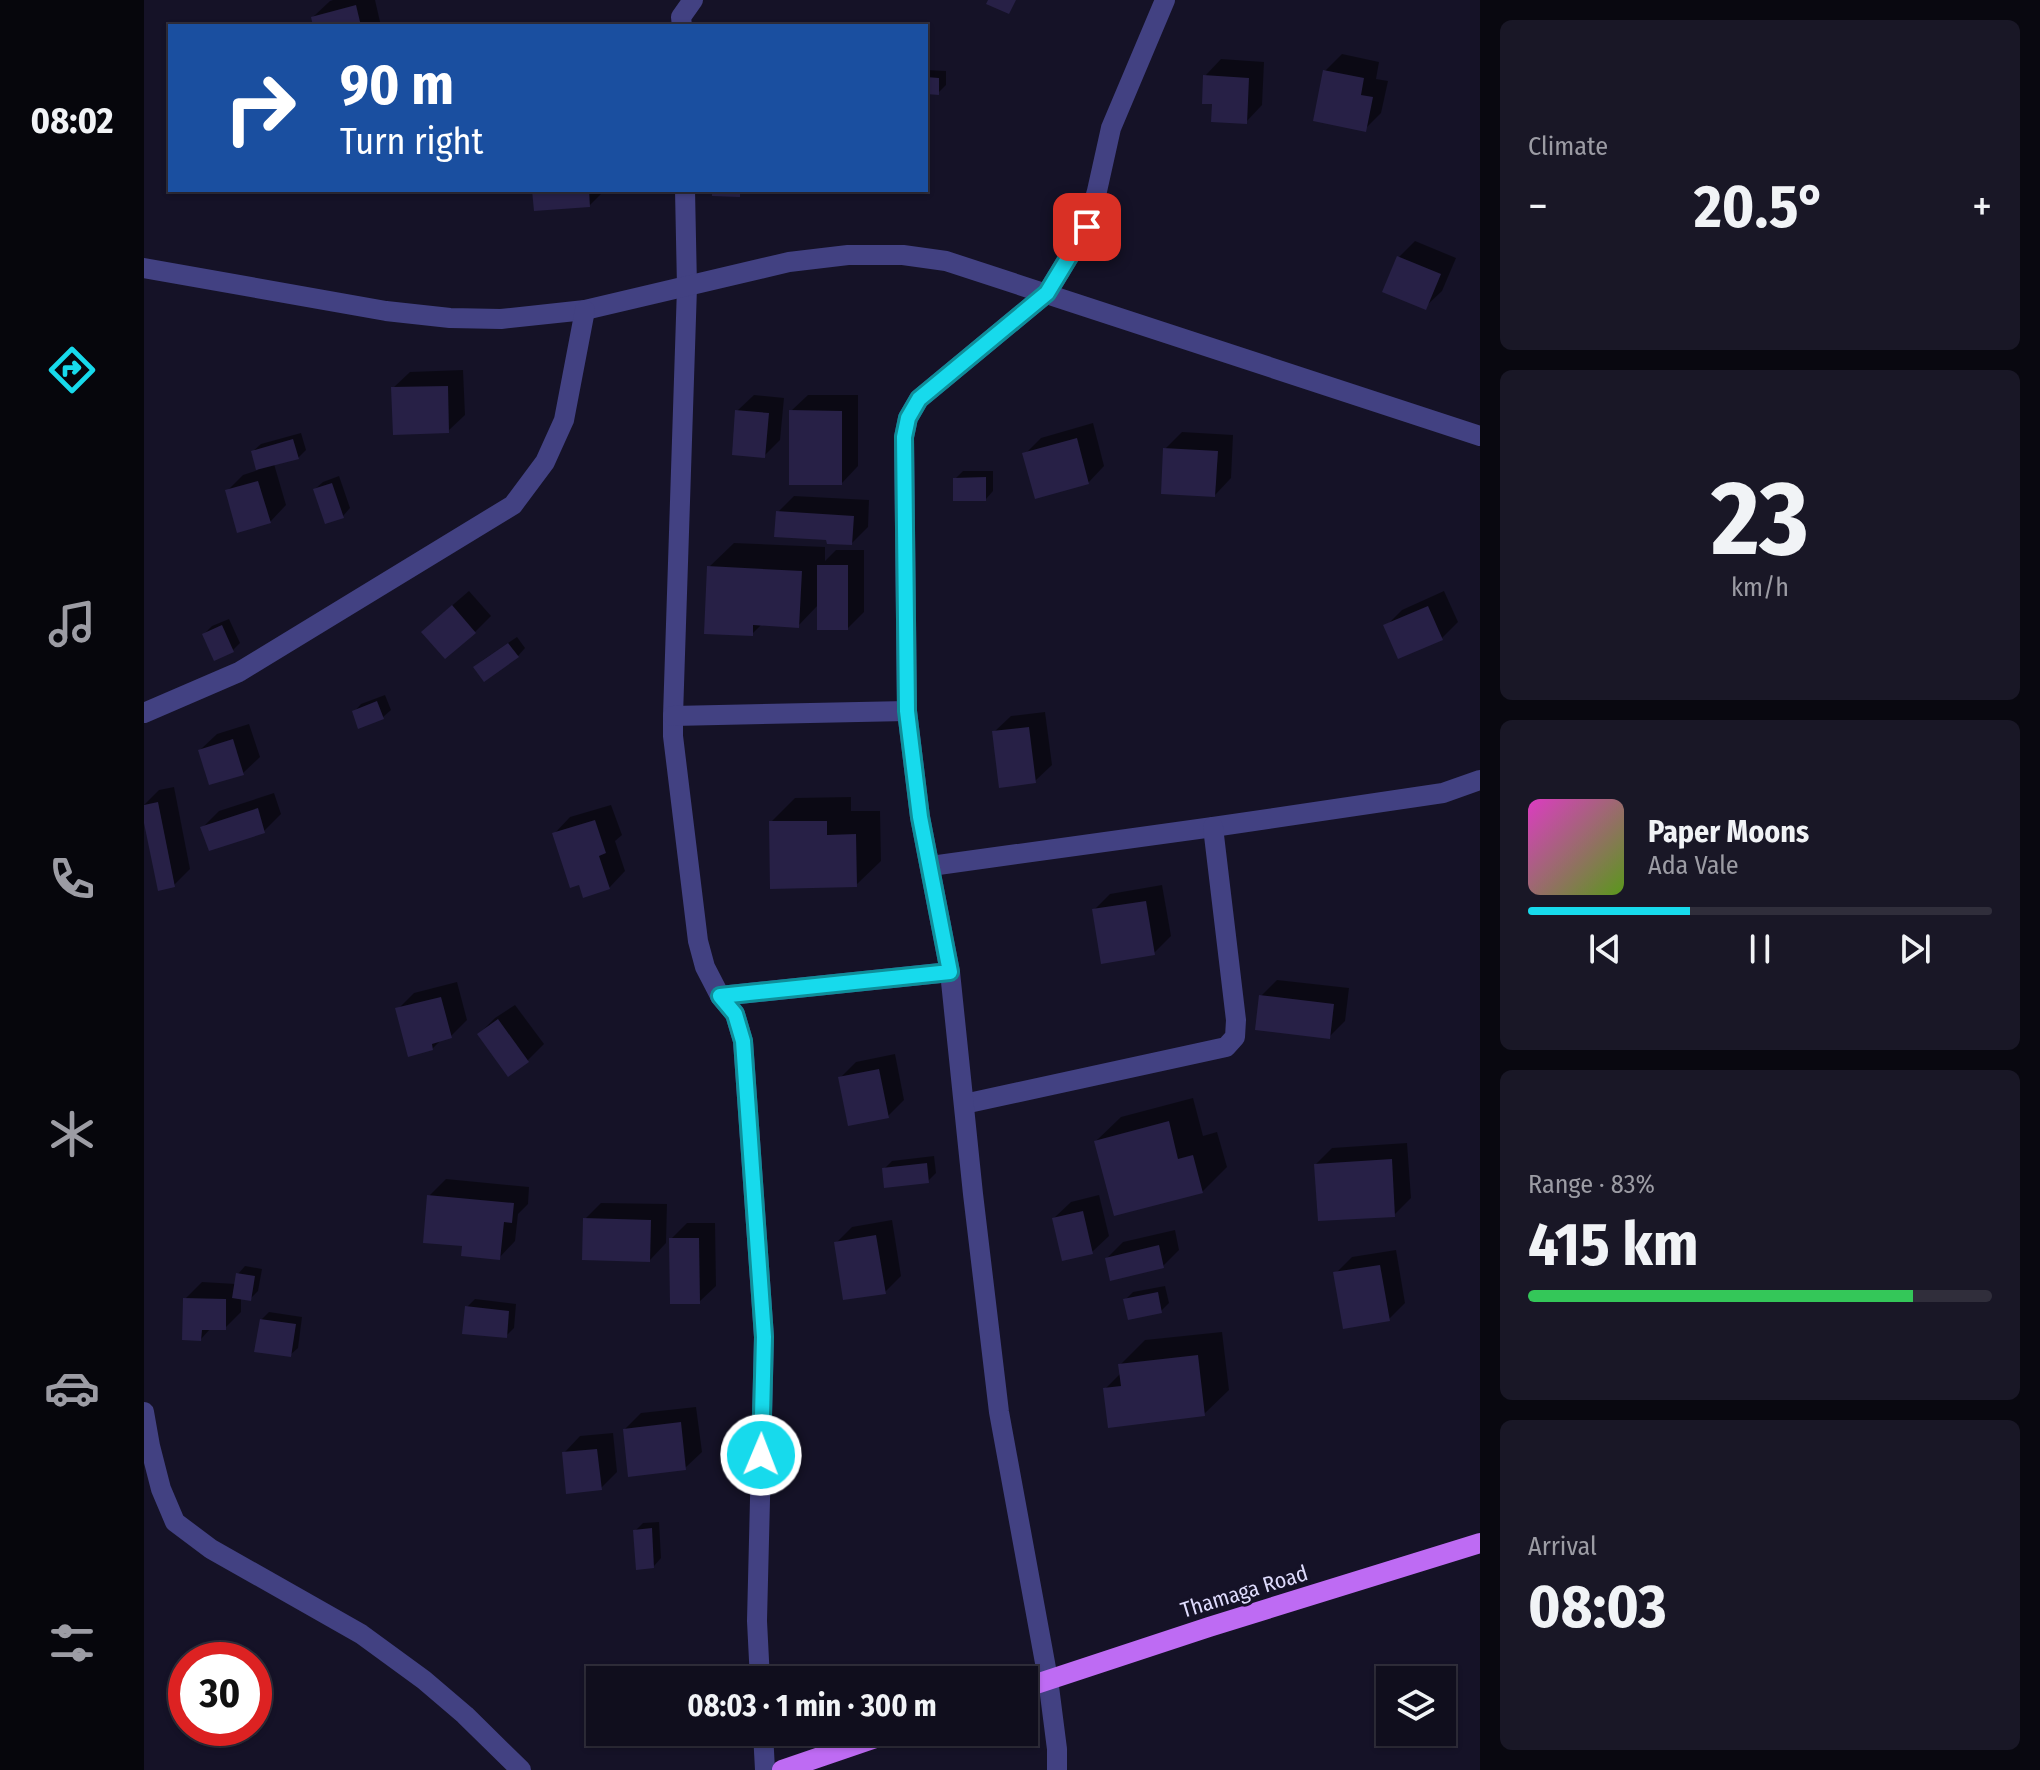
<!DOCTYPE html>
<html lang="en">
<head>
<meta charset="utf-8">
<style>
  body { margin:0; font-family:"Fira Sans Condensed",sans-serif; background:#191726; color:#f1f3f6; height:100vh; display:flex; flex-direction:column; font-size:30px; white-space:nowrap }
  * { box-sizing:border-box; margin:0 }
  p { font-size:26px; color:#9c9ca4 }
  .icon { flex:none; width:44px; height:44px; fill:none; stroke:currentColor; stroke-width:2; stroke-linecap:round; stroke-linejoin:round }
  .map { position:relative; flex:1; overflow:hidden }
  .details { display:flex; flex-direction:column; gap:20px; padding:20px; background:#090810; width:560px }
  .details>* { flex:none }
  .guide { position:absolute; left:24px; top:24px; width:760px; height:168px; border-radius:0px; box-shadow:0 2px 6px #0004,0 0 0 2px #302e3b; background:#1a4fa0; color:#fff; overflow:hidden }
  .buttons { position:absolute; left:1232px; top:1666px; display:grid; gap:16px }
  .buttons a { display:grid; place-items:center; width:80px; height:80px; border-radius:0px; background:#100e1d; box-shadow:0 2px 6px #0004,0 0 0 2px #302e3b; font-size:40px }
  .speed { position:absolute; left:24px; top:1642px; display:flex; gap:16px; font-size:40px; font-weight:700; text-align:center }
  .speed>* { display:grid; place-content:center; width:104px; height:104px; border-radius:50%; background:#100e1d; box-shadow:0 2px 6px #0004,0 0 0 2px #302e3b; line-height:1 }
  .speed .limit { border:12px solid #d22; background:#fff; color:#111 }
  .pin { position:absolute; display:grid; place-items:center; width:68px; height:68px; color:#fff; margin:-34px; border-radius:16px; box-shadow:0 4px 12px #0006 }
  .me { position:absolute; width:88px; margin:-44px; rotate:1deg; stroke-linejoin:round; filter:drop-shadow(0 0 6px #0008) }
  .turn { display:flex; align-items:center; gap:28px; height:168px; padding:0 40px; font-size:36px }
  .turn .icon { width:104px; height:104px; stroke-width:2.5 }
  .turn b { display:block; font-size:56px; line-height:68px }
  .big { font-size:60px; font-weight:700; line-height:1.1 }
  .details .widget { flex:1; display:flex; flex-direction:column; justify-content:center; gap:12px; min-width:0; padding:0 28px; border-radius:12px; background:#191726 }
  .details .dial { align-items:center; gap:0 }
  .dial b { font-size:104px; line-height:1 }
  .song { display:flex; align-items:center; gap:24px }
  .cover { width:96px; height:96px; border-radius:12px; background:linear-gradient(135deg,hsl(310 70% 55%),hsl(90 70% 35%)) }
  .played { height:8px; border-radius:4px; background:linear-gradient(90deg,#17daec 35%,#302e3b 35%) }
  .keys { display:flex; justify-content:space-around; direction:ltr }
  .heat { display:flex; justify-content:space-between; align-items:center; font-size:44px; direction:ltr }
  .charge { height:12px; border-radius:6px; background:linear-gradient(90deg,#34c759 83%,#302e3b 0) }
  .trip { position:absolute; left:442px; top:1666px; width:452px; height:80px; border-radius:0px; background:#100e1d; box-shadow:0 2px 6px #0004,0 0 0 2px #302e3b; font-weight:700; line-height:80px; text-align:center }
  main { display:flex; flex:1; min-height:0 }
  .menu { display:flex; flex-direction:column; width:144px; justify-content:space-around; align-items:center; background:#06060c; color:#9c9ca4 }
  .menu .icon { width:56px; height:56px }
  .menu .selected { color:#17daec }
  .menu b { font-size:36px; color:#f1f3f6 }
  .map>svg:first-child { display:block }
  .shadow { fill:#0007 }
  .building { fill:#272046 }
  .lines { fill:none; stroke-linecap:round; stroke-linejoin:round }
  .minor { stroke:#424182; stroke-width:20 }
  .major { stroke:#be6bf3; stroke-width:20 }
  .route-casing { stroke:#0f8e99; stroke-width:20 }
  .route { stroke:#17daec; stroke-width:14 }
  .labels { text-anchor:middle; stroke-width:6; stroke-linejoin:round; paint-order:stroke }
  .street-label { font-size:22px; fill:#dedbfc; stroke:#151227 }
</style>
</head>
<body>
<main>
<nav class="menu">
<b>08:02</b>
<svg class="icon selected" aria-label="directions" viewBox="0 0 24 24"><path d="M12 3l9 9-9 9-9-9zM9 14v-3h6M13 9l2 2-2 2"/></svg>
<svg class="icon" aria-label="music" viewBox="0 0 24 24"><path d="M9 18V5l10-2v13"/><circle cx="6" cy="18" r="3"/><circle cx="16" cy="16" r="3"/></svg>
<svg class="icon" aria-label="phone" viewBox="0 0 24 24"><path d="M5 4h4l2 5-3 2q2 4 5 5l2-3 5 2v4C11 20 4 13 5 4z"/></svg>
<svg class="icon" aria-label="climate" viewBox="0 0 24 24"><path d="M12 3v18M4 7l16 10M4 17L20 7"/></svg>
<svg class="icon" aria-label="car" viewBox="0 0 24 24"><path d="M5 17H2v-5l4-1 3-4h7l3 4 3 1v5h-3M9 17h6M6 11h13"/><circle cx="7" cy="17" r="2"/><circle cx="17" cy="17" r="2"/></svg>
<svg class="icon" aria-label="filters" viewBox="0 0 24 24"><path d="M4 7h16M4 17h16"/><circle cx="9" cy="7" r="2"/><circle cx="15" cy="17" r="2"/></svg>
</nav>
<div class="map">
<svg width="1336" height="1770" viewBox="0 0 1336 1770">
  <rect width="100%" height="100%" fill="#151227"/>
  <g class="shadow">
    <polygon points="189,0 231,0 237,26 171,26 169,17 186,1"/>
    <polygon points="1198,54 1235,62 1232,79 1244,81 1237,113 1221,129 1181,71"/>
    <polygon points="1077,59 1120,62 1118,105 1102,122 1070,102 1061,76"/>
    <polygon points="782,70 802,71 802,85 794,93 782,92"/>
    <polygon points="390,190 461,190 445,206"/>
    <polygon points="1271,241 1312,258 1298,291 1281,307 1255,257"/>
    <polygon points="319,370 321,415 304,431 249,388 266,372"/>
    <polygon points="610,395 640,398 636,440 620,456 593,411"/>
    <polygon points="664,395 714,395 714,466 698,483 647,411"/>
    <polygon points="949,423 960,466 944,483 881,454 897,438"/>
    <polygon points="1038,432 1089,435 1087,478 1071,495 1021,449"/>
    <polygon points="157,433 162,450 154,458 130,464 142,505 126,522 83,491 99,475 114,470 109,451 117,444"/>
    <polygon points="819,471 849,471 849,491 842,499 811,479"/>
    <polygon points="195,476 206,508 199,516 171,489 179,482"/>
    <polygon points="650,496 725,500 724,527 708,543 684,538 634,512"/>
    <polygon points="590,543 681,547 681,561 692,550 720,550 720,612 704,628 675,604 654,626 618,624 608,634 565,567"/>
    <polygon points="325,591 347,616 331,632 296,616"/>
    <polygon points="1300,591 1314,622 1298,638 1242,626 1258,610"/>
    <polygon points="85,619 96,643 88,651 60,634 68,626"/>
    <polygon points="373,637 381,648 374,656 332,668 339,660"/>
    <polygon points="241,695 247,710 239,717 210,712 217,704"/>
    <polygon points="901,712 908,765 891,781 850,732 867,716"/>
    <polygon points="105,724 116,757 99,773 66,783 56,750 73,734"/>
    <polygon points="30,787 46,869 30,885 0,813 0,805 15,790"/>
    <polygon points="130,793 137,814 120,831 59,827 75,811"/>
    <polygon points="707,797 707,811 736,811 737,861 712,885 627,822 651,798"/>
    <polygon points="467,805 478,835 471,841 481,871 465,888 436,882 410,834 426,817"/>
    <polygon points="1018,885 1027,936 1010,953 950,910 966,894"/>
    <polygon points="1133,980 1205,988 1201,1021 1185,1037 1117,996"/>
    <polygon points="313,982 323,1020 307,1036 298,1039 288,1049 254,1009 270,993"/>
    <polygon points="371,1005 400,1044 383,1061 335,1034 351,1018"/>
    <polygon points="751,1054 760,1100 744,1116 696,1078 712,1062"/>
    <polygon points="1049,1098 1059,1136 1073,1132 1083,1167 1058,1192 952,1141 977,1117"/>
    <polygon points="1263,1143 1267,1198 1250,1215 1172,1164 1188,1148"/>
    <polygon points="790,1156 792,1173 784,1181 740,1169 748,1161"/>
    <polygon points="302,1179 385,1187 384,1204 374,1214 371,1241 355,1258 320,1244 285,1196"/>
    <polygon points="955,1195 965,1236 948,1252 910,1218 927,1202"/>
    <polygon points="457,1203 523,1204 522,1243 506,1260 441,1219"/>
    <polygon points="748,1220 757,1276 741,1292 692,1243 708,1227"/>
    <polygon points="543,1223 571,1223 572,1286 555,1302 527,1239"/>
    <polygon points="1031,1230 1035,1250 1019,1266 963,1258 979,1242"/>
    <polygon points="1252,1250 1261,1303 1245,1319 1192,1273 1208,1257"/>
    <polygon points="101,1266 118,1269 114,1291 106,1299 97,1298 97,1312 81,1328 67,1328 57,1339 41,1299 58,1282 92,1284 94,1274"/>
    <polygon points="1021,1286 1025,1303 1017,1311 981,1300 989,1292"/>
    <polygon points="331,1299 372,1304 370,1328 362,1336 323,1307"/>
    <polygon points="125,1312 158,1317 154,1348 146,1355 117,1320"/>
    <polygon points="1078,1332 1085,1390 1060,1414 961,1389 977,1373 976,1365 1001,1340"/>
    <polygon points="552,1407 558,1452 541,1468 481,1429 497,1413"/>
    <polygon points="469,1433 473,1472 457,1488 420,1453 436,1436"/>
    <polygon points="515,1522 517,1558 510,1566 491,1531 499,1523"/>
    <polygon points="113,1656 114,1670 110,1674 110,1660 91,1660"/>
  </g>
  <g class="building">
    <polygon points="844,0 872,0 865,14 842,4"/>
    <polygon points="212,5 217,26 169,26 167,17"/>
    <polygon points="1179,70 1220,78 1217,95 1229,97 1222,132 1169,121"/>
    <polygon points="1059,75 1105,78 1103,124 1067,122 1068,104 1058,104"/>
    <polygon points="782,77 795,78 795,95 782,94"/>
    <polygon points="388,190 445,190 446,207 390,211"/>
    <polygon points="568,190 596,190 596,197 568,196"/>
    <polygon points="1253,256 1297,274 1282,310 1238,292"/>
    <polygon points="304,386 305,433 249,435 247,387"/>
    <polygon points="591,410 625,413 621,458 588,455"/>
    <polygon points="645,410 698,411 698,485 645,485"/>
    <polygon points="933,438 945,484 891,499 878,453"/>
    <polygon points="149,439 155,459 112,470 107,451"/>
    <polygon points="1019,448 1074,451 1071,497 1017,494"/>
    <polygon points="842,477 842,501 809,501 809,478"/>
    <polygon points="114,481 127,523 93,533 81,490"/>
    <polygon points="188,483 200,518 181,524 169,489"/>
    <polygon points="632,511 710,516 708,545 683,544 682,540 630,537"/>
    <rect x="673" y="565" width="31" height="65"/>
    <polygon points="563,566 658,571 655,628 609,625 609,636 560,634"/>
    <polygon points="308,605 332,633 301,659 277,632"/>
    <polygon points="1284,606 1299,640 1254,659 1239,625"/>
    <polygon points="78,625 90,652 70,661 58,634"/>
    <polygon points="364,643 375,657 340,682 329,667"/>
    <polygon points="233,701 240,719 214,729 208,711"/>
    <polygon points="885,727 892,783 855,788 848,731"/>
    <polygon points="89,739 100,775 65,785 54,750"/>
    <polygon points="14,802 31,887 14,891 0,823 0,805"/>
    <polygon points="114,808 121,833 65,851 56,827"/>
    <polygon points="451,820 462,853 455,856 466,889 439,898 435,885 426,888 408,833"/>
    <polygon points="625,821 683,821 683,835 712,834 713,887 626,889"/>
    <polygon points="1002,901 1011,955 957,964 948,909"/>
    <polygon points="1115,995 1190,1004 1186,1039 1111,1030"/>
    <polygon points="297,997 308,1038 288,1044 289,1050 264,1057 251,1008"/>
    <polygon points="354,1019 385,1062 364,1077 333,1034"/>
    <polygon points="735,1069 745,1118 704,1126 694,1077"/>
    <polygon points="1025,1121 1034,1159 1049,1155 1059,1193 970,1216 950,1141"/>
    <polygon points="1248,1159 1251,1217 1174,1221 1170,1164"/>
    <polygon points="783,1163 785,1183 740,1188 738,1168"/>
    <polygon points="283,1195 370,1203 368,1223 360,1222 356,1260 317,1256 318,1246 279,1243"/>
    <polygon points="939,1211 949,1254 918,1261 908,1218"/>
    <polygon points="439,1218 507,1220 506,1262 438,1260"/>
    <polygon points="732,1235 742,1294 699,1300 690,1242"/>
    <polygon points="525,1238 555,1238 556,1304 526,1304"/>
    <polygon points="1015,1245 1020,1268 966,1281 961,1258"/>
    <polygon points="1236,1265 1246,1321 1199,1329 1189,1272"/>
    <polygon points="92,1273 111,1276 107,1301 88,1298"/>
    <polygon points="1014,1292 1018,1313 984,1320 979,1299"/>
    <polygon points="39,1298 82,1299 82,1330 58,1330 57,1341 38,1340"/>
    <polygon points="321,1306 365,1311 363,1338 318,1334"/>
    <polygon points="116,1319 152,1324 147,1357 110,1352"/>
    <polygon points="1054,1355 1061,1416 964,1428 959,1388 977,1386 974,1364"/>
    <polygon points="537,1422 542,1470 484,1477 479,1429"/>
    <polygon points="453,1449 458,1490 422,1494 418,1452"/>
    <polygon points="508,1528 510,1568 492,1570 489,1530"/>
  </g>
  <g class="lines">
    <g class="minor">
      <polyline points="538,26 537,17 549,0"/>
      <polyline points="541,190 543,287 529,716 529,736 554,941 561,967 576,996 591,1014 599,1041 620,1337 613,1621 616,1680"/>
      <polyline points="0,268 242,311 306,318 357,319 441,310 645,262 704,255 759,255 802,261 1336,436"/>
      <polyline points="0,713 95,672 369,505 401,462 420,420 441,310"/>
      <polyline points="529,716 763,711"/>
      <polyline points="787,866 1069,827 1299,793 1336,780"/>
      <polyline points="576,996 806,972"/>
      <polyline points="820,1104 1082,1047 1091,1037 1092,1020 1069,827"/>
      <polyline points="0,1412 6,1446 17,1489 31,1522 67,1549 217,1634 280,1680 321,1715 377,1770"/>
      <polyline points="619,1732 621,1770"/>
      <polyline points="913,1770 913,1749 904,1679 855,1412 829,1194 806,972 776,817 763,711 760,437 764,418 775,399 903,293 943,227 953,191 967,128 1021,0"/>
    </g>
    <g class="major">
      <polyline points="880,1688 1065,1627 1336,1543"/>
      <polyline points="638,1770 749,1732"/>
    </g>
  </g>
  <g class="lines">
    <g class="route-casing">
      <polyline id="route" points="617,1455 620,1337 599,1041 591,1014 576,996 806,972 776,817 763,711 760,437 764,418 775,399 903,293 943,227"/>
    </g>
    <use href="#route" class="route"/>
  </g>
  <g class="labels">
    <g class="street-label">
      <text transform="translate(1100 1591) rotate(-17)" y="8">Thamaga Road</text>
    </g>
  </g>
</svg>
<div class="buttons">
<a><svg class="icon" aria-label="layers" viewBox="0 0 24 24"><path d="M12 4l9 5-9 5-9-5zM3 14l9 5 9-5"/></svg></a>
</div>
<div class="speed"><div class="limit">30</div></div>
<div class="pin" style="left:943px;top:227px;background:#d93025"><svg class="icon" aria-label="arrive" viewBox="0 0 24 24"><path d="M6 21V4h12l-3 4 3 4H6"/></svg></div>
<svg class="me" style="left:617px;top:1455px" viewBox="-20 -20 40 40"><circle r="17" fill="#17daec" stroke="#fff" stroke-width="3"/><path d="M0-11L8 9 0 5-8 9z" fill="#fff"/></svg>
<div class="trip">08:03 · 1 min · 300 m</div>
<div class="guide">
<div class="turn"><svg class="icon" aria-label="right" viewBox="0 0 24 24"><path d="M7 20v-9h11M14 6l5 5-5 5"/></svg><div><b>90 m</b>Turn right</div></div>
</div>
</div>
<section class="details">
<div class="widget"><p>Climate</p>
<div class="heat"><a>−</a><b class="big">20.5°</b><a>+</a></div>
</div>
<div class="widget dial"><b>23</b><p>km/h</p></div>
<div class="widget">
<div class="song"><i class="cover"></i><div><b>Paper Moons</b><p>Ada Vale</p></div></div>
<div class="played"></div>
<div class="keys"><svg class="icon" aria-label="previous" viewBox="0 0 24 24"><path d="M18 5L8 12l10 7zM5 5v14"/></svg><svg class="icon" aria-label="pause" viewBox="0 0 24 24"><path d="M8 5v14M16 5v14"/></svg><svg class="icon" aria-label="next" viewBox="0 0 24 24"><path d="M6 5l10 7-10 7zM19 5v14"/></svg></div>
</div>
<div class="widget"><p>Range · 83%</p><b class="big">415 km</b><div class="charge"></div></div>
<div class="widget"><p>Arrival</p><b class="big">08:03</b></div>
</section>
</main>
</body>
</html>
